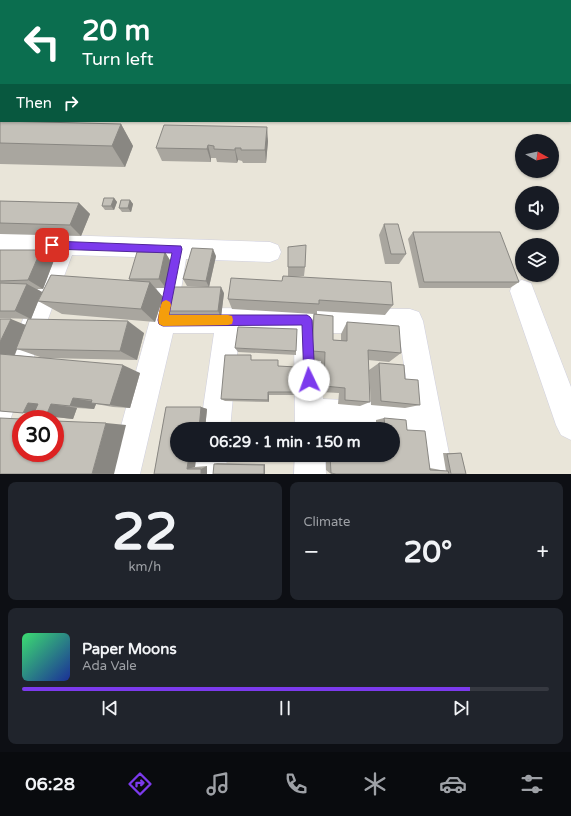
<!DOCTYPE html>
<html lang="en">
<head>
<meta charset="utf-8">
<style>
  body { margin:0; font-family:"Varela Round",sans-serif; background:#20242c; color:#f1f3f6; height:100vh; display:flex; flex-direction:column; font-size:15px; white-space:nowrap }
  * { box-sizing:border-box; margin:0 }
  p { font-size:13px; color:#9ea1a6 }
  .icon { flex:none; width:22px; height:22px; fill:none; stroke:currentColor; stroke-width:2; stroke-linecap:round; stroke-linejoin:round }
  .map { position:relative; height:474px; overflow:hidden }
  .side { display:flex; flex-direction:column; gap:8px; padding:8px; background:#0d0f14; flex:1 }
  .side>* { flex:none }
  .banner { position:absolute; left:0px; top:0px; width:571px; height:122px; box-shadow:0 1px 3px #0004; background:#0b6e4f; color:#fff; overflow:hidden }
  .needle { width:26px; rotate:98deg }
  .tools { position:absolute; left:515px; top:134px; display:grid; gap:8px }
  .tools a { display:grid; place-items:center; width:44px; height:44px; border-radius:50%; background:#171b24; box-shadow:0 1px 3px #0004; font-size:20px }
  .speed { position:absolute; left:12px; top:410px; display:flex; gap:8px; font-size:20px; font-weight:700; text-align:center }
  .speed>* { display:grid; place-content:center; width:52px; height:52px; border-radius:50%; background:#171b24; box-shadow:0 1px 3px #0004; line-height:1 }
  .speed .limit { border:6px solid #d22; background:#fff; color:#111 }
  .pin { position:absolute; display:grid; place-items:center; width:34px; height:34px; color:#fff; margin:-17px; border-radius:8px; box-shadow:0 2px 6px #0006 }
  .me { position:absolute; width:44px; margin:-22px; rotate:357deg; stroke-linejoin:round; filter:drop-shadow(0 0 3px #0008) }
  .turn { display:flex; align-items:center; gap:14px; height:84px; padding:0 16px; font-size:18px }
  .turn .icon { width:52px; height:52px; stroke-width:2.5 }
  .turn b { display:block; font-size:28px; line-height:34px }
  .then { display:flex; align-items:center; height:38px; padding:0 16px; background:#0003; gap:8px; font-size:15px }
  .big { font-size:30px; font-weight:800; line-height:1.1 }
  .side .widget { flex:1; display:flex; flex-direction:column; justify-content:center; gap:6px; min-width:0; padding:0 14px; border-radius:8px; background:#20242c }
  .side .dial { align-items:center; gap:0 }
  .dial b { font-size:52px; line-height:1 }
  .song { display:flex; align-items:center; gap:12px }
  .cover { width:48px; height:48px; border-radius:6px; background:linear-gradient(135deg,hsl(140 70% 55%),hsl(230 70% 35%)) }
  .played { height:4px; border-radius:2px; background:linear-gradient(90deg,#7c3aed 85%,#363941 85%) }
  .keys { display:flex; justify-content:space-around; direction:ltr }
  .heat { display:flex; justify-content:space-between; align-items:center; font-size:22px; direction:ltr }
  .side .tiles { flex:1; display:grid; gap:8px; grid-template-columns:1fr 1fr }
  .widget:last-child { grid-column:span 2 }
  .trip { position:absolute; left:170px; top:422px; width:230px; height:40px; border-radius:20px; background:#171b24; box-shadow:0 1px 3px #0004; font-weight:800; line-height:40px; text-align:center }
  .menu { display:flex; height:64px; justify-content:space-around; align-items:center; background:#090b0e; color:#9ea1a6 }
  .menu .icon { width:28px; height:28px }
  .menu .on { color:#7c3aed }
  .menu b { font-size:18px; color:#f1f3f6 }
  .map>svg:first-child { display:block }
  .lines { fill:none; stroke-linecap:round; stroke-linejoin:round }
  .minor-casing { stroke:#cfcfdf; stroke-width:1 }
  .major-casing { stroke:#c7c7c7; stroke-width:23 }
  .minor { fill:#fff; fill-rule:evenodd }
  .major { stroke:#e6df61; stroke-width:22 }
  .wall { fill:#a9a69f; fill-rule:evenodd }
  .shaded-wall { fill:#898782 }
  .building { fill:#c4c1b9; stroke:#898782 }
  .route { fill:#7c3aed; stroke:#51269a }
  .slow { fill:#f59e0b }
</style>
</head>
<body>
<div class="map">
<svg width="571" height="474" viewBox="0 0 571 474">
  <rect width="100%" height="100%" fill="#e9e5d9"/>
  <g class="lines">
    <g class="minor-casing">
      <g id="minor">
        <rect x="551" y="0" width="12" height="1"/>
        <rect x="570" y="17" width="1" height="10"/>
        <path d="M0,233L270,242L278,245L281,252L278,259L270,262L186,259L178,308L410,309L419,312L423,321L453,474H421L415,432H393V429H295L294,333H239L230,429H200L214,333H173L140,474H108L150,320L164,258L72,255L10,420L0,424V375L50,254L0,253ZM320,333H399L410,403L323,399Z"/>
        <polygon points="522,280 531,283 571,387 571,440 561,435 556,425 510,291 513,283"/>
        <polygon points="197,455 227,455 226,474 194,474"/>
        <polygon points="295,455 325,455 326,474 294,474"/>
      </g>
    </g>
    <g class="major-casing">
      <polyline id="major" points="0,50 1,49"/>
    </g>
    <use href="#minor" class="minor"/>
    <use href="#major" class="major"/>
  </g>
  <g class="wall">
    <polygon points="99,0 171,0 170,1 100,1"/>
    <polygon points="0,121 121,124 133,146 125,167 0,164"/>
    <polygon points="268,141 266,163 243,163 242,161 238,160 237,163 217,162 216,158 211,158 211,162 162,161 156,148"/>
    <polygon points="114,198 117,202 114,210 105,210 102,206"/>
    <polygon points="130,200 133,204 131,212 122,212 119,208"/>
    <polygon points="0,201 79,203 90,214 81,236 0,234"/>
    <polygon points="384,224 406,254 399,264 385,264 379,235"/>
    <polygon points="413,232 519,282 510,288 419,288 408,239"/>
    <polygon points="288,247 305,267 304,276 293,277 393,305 385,315 317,311 317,314 333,340 341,340 341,334 347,322 401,353 389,362 368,360 370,402 360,406 338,404 339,393 320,392 321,361 309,360 311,326 314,314 232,309 228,299 282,281 288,276"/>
    <polygon points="0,250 54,260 43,289 37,289 42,292 131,281 129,279 165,252 171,262 166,288 155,288 163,297 155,322 62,314 38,301 31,319 0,318"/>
    <polygon points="216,256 209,287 187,286 183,279"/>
    <polygon points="224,293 221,317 172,317 167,311"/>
    <path d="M0,319L26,325L144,333L137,360L46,358L140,373L130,408L113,407L96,404L94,409L77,408L73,419L46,416L34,414L0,411ZM17,349L43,358L15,355Z"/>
    <polygon points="235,348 296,351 296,355 238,352"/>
    <polygon points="253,360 278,366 296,392 296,395 269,395 269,402 225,401 221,399"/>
    <polygon points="379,363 405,379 420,405 405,408 371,405 369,370"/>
    <polygon points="166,407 201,407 207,409 205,429 177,429 177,455 196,455 195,467 207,466 207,474 154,474"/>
    <polygon points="384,418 407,430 430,468 446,471 443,453 461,453 466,474 331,474 326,470 326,455 393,455 393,429 326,429 326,425 330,424 376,426 376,420"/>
    <polygon points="217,463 265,464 265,474 214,464"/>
  </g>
  <g class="shaded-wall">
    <polygon points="134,0 140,0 140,1 135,1"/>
    <rect x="154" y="0" width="9" height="1"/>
    <polygon points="121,124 133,146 125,167 112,146"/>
    <polygon points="267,127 268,141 266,163 265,150"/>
    <polygon points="208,145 211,158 211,162 207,149"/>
    <polygon points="235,148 238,160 237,163 235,150"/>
    <polygon points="114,198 117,202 114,210 111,206"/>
    <polygon points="130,200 133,204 131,212 128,208"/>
    <polygon points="79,203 90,214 81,236 70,225"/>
    <polygon points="213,249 216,256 209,287 206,281"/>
    <polygon points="41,250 54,260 43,289 28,280"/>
    <polygon points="165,252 171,262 166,288 159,279"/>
    <polygon points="150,282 163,297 155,322 141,309"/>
    <polygon points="27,284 42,292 31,319 15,311"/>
    <polygon points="221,287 224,293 221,317 218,311"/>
    <polygon points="11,319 28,326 16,349 17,349 3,381 0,381 0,342"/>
    <polygon points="128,321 144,333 137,360 120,351"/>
    <polygon points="123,365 140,373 130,408 110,405"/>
    <polygon points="268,392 269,395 269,402 268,400"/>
    <polygon points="73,398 96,402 91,403 96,404 94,409 70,406"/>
    <polygon points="28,403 51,404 77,408 73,419 46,416 46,415 23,413"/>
    <polygon points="201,407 207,409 205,429 199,429"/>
    <polygon points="106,423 126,425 114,474 92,474"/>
    <polygon points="189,455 196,455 195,467 187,469"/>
    <polygon points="265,464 265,474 264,474 264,465"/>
    <polygon points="207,466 207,474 201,474 201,469"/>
  </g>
  <g class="building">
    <polygon points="0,121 121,124 112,146 0,143"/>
    <polygon points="164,125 267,127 265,150 241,150 241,148 235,148 235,150 214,149 214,146 208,145 207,149 156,148"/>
    <polygon points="104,198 114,198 111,206 102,206"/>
    <polygon points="121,200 130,200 128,208 119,208"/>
    <polygon points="0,201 79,203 70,225 0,223"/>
    <polygon points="384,224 398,224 406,254 391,254"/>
    <polygon points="413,232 500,232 519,282 424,282"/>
    <polygon points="306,245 305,267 288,267 288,247"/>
    <polygon points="192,248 213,249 206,281 183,279"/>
    <polygon points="0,250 41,250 28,280 0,281"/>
    <polygon points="137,252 165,252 159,279 129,279"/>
    <polygon points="51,275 150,282 141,309 38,301"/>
    <polygon points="283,276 391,282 393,305 319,300 319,304 228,299 231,278 282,281"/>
    <polygon points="0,283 27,284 15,311 0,311"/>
    <polygon points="171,287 221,287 218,311 167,311"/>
    <polygon points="314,314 333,316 333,340 347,341 347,322 399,326 401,353 368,350 370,402 345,400 345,388 324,386 325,352 312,351"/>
    <polygon points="0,319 11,319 0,342"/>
    <polygon points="28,319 128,321 120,351 16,349"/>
    <polygon points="238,327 297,329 296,351 235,348"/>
    <polygon points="0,354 123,365 110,405 91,403 92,400 73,398 70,406 51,404 46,416 33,415 38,404 28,403 23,413 0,411"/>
    <polygon points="225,355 251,355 251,360 278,360 278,366 296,367 296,392 268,392 268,400 221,399"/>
    <polygon points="379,363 404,365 405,379 418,380 420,405 381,401"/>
    <polygon points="166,407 201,407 199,429 177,429 177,455 189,455 187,469 201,469 201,474 154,474"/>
    <polygon points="0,418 21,419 21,453 55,453 55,421 106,423 92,474 0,474"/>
    <polygon points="384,418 406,420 407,430 425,431 430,470 448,471 449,474 336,474 331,473 330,455 393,455 393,429 330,429 330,424 385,426"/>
    <polygon points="229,426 298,428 298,429 228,429"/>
    <polygon points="461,453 466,474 451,474 447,454"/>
    <polygon points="271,455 298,455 298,456"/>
    <polygon points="214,464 264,465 264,474 213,474"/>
  </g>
  <polygon class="route" points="52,241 181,246 182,249 169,315 307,315 310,317 312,320 315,380 313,384 309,386 305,384 304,380 302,325 163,326 159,324 158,320 172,253 52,249 49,248 47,245 49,242"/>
  <path class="slow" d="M166,300L170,302L171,305L169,315H228L232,316L233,320L232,324L228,325L163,326L159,324C157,318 160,308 162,302Z"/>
</svg>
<div class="tools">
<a><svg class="needle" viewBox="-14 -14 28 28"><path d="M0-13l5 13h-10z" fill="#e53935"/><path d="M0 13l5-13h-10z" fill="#9ea1a6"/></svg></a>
<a><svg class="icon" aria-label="sound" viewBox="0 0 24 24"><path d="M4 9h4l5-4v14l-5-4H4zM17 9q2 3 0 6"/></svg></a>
<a><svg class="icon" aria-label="layers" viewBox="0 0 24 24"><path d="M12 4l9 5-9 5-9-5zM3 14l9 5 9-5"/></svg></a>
</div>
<div class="speed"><div class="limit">30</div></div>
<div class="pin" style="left:52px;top:245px;background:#d93025"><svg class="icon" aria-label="arrive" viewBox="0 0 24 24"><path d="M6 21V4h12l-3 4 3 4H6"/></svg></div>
<svg class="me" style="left:309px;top:380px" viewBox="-20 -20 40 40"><circle r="19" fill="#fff"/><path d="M0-13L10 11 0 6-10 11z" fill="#7c3aed"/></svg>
<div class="trip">06:29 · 1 min · 150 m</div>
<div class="banner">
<div class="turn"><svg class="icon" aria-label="left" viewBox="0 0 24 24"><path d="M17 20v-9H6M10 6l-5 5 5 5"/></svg><div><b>20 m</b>Turn left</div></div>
<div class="then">Then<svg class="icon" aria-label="right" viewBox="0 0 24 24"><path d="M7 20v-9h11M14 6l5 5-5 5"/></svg></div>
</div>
</div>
<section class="side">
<div class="tiles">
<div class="widget dial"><b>22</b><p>km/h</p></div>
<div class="widget"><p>Climate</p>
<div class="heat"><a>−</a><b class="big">20°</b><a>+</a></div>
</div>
<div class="widget">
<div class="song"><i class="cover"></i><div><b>Paper Moons</b><p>Ada Vale</p></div></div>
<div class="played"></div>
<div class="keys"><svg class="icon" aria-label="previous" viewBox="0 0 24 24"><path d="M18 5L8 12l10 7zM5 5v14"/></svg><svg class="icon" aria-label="pause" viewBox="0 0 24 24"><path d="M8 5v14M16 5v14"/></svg><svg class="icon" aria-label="next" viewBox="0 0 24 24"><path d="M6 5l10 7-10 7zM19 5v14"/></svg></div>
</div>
</div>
</section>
<nav class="menu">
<b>06:28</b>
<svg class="icon on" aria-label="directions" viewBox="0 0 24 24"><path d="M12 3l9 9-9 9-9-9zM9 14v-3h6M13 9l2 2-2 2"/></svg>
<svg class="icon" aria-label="music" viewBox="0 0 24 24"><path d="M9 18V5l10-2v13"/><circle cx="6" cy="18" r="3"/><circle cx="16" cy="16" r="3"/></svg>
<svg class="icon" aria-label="phone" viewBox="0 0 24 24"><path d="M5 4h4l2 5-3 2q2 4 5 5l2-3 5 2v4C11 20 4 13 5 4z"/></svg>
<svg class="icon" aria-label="climate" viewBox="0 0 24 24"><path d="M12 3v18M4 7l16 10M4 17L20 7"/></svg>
<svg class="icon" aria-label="car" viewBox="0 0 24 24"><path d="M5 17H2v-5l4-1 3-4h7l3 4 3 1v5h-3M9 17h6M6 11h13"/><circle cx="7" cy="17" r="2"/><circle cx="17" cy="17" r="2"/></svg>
<svg class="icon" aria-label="filters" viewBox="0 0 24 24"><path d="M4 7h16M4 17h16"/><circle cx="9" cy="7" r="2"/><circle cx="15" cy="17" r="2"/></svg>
</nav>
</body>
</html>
